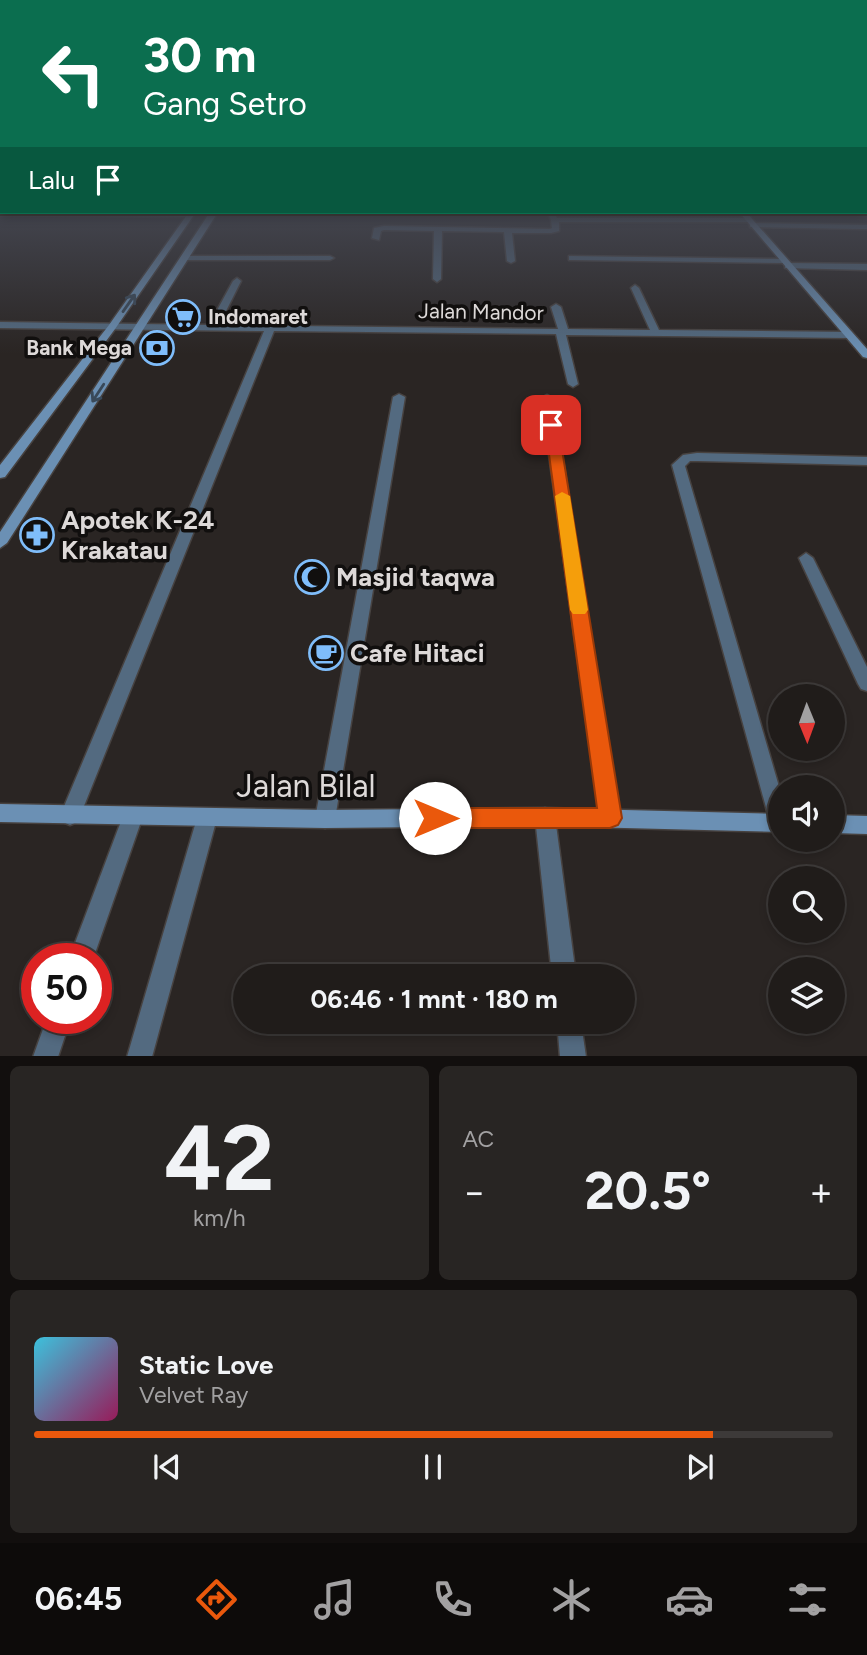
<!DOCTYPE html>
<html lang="id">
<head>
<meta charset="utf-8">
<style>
  body { margin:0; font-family:Figtree,sans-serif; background:#282523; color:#f1f3f6; height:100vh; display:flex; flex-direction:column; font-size:26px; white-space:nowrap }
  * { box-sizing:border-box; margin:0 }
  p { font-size:23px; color:#a2a1a2 }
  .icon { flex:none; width:38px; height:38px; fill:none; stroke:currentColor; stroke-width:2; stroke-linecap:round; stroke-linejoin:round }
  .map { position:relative; height:1056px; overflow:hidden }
  .drawer { display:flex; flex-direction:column; gap:10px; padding:10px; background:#120f0e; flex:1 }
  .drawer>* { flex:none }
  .banner { position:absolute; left:0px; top:0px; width:868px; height:214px; box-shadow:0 4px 10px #0003,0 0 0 2px #3d3a39; background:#0b6e4f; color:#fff; overflow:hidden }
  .needle { width:46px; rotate:179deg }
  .tools { position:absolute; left:768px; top:684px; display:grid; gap:14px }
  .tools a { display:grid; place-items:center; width:77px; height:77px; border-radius:50%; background:#201c1a; box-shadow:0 4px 10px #0003,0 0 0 2px #3d3a39; font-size:35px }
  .speed { position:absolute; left:21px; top:943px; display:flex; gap:14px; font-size:35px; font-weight:700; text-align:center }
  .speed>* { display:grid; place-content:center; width:91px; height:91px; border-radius:50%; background:#201c1a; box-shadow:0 4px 10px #0003,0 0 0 2px #3d3a39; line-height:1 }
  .speed .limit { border:10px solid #d22; background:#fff; color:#111 }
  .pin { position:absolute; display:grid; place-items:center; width:60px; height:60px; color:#fff; margin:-30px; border-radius:14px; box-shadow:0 4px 10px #0006 }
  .me { position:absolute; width:77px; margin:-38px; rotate:90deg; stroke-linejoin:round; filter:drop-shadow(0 0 5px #0008) }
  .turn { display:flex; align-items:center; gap:24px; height:147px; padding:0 28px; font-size:32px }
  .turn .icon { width:91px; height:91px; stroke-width:2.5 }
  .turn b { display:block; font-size:49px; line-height:60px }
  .then { display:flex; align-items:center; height:66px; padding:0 28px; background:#0003; gap:14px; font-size:26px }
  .big { font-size:52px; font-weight:700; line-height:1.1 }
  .drawer .widget { flex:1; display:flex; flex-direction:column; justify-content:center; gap:10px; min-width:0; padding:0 24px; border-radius:10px; background:#282523 }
  .drawer .dial { align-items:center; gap:0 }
  .dial b { font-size:91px; line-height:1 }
  .song { display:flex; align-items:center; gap:21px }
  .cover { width:84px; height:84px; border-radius:10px; background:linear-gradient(135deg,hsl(190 70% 55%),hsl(330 70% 35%)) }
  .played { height:7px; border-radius:4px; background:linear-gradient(90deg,#ea580c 85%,#3d3a39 85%) }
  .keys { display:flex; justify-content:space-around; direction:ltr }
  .heat { display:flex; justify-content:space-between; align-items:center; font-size:38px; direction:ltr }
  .drawer .tiles { flex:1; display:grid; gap:10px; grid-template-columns:1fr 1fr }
  .widget:last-child { grid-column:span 2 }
  .trip { position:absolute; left:233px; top:964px; width:402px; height:70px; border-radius:35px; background:#201c1a; box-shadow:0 4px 10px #0003,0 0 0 2px #3d3a39; font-weight:700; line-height:70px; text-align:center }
  .tabs { display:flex; height:112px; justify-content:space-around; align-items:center; background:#0d0b0a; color:#a2a1a2 }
  .tabs .icon { width:49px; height:49px }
  .tabs .active { color:#ea580c }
  .tabs b { font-size:32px; color:#f1f3f6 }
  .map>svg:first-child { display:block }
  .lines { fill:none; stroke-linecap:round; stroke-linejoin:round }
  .street-casing { stroke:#474240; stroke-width:3 }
  .secondary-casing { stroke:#474240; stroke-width:3 }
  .street { fill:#536a80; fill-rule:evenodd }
  .secondary { fill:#6b90b4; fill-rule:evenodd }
  .oneway { stroke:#394959 }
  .route { fill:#ea580c; stroke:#983908; stroke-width:2 }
  .slow { fill:#f59e0b }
  .labels { text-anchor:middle; stroke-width:7; stroke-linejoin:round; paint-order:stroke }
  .far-street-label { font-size:21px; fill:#ddd9d8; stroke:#110f0e }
  .far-poi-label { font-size:21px; font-weight:bold; fill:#ddd9d8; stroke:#110f0e; text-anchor:start }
  .poi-label { font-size:26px; font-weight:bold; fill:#ddd9d8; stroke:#110f0e; text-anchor:start }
  .near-street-label { font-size:32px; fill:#ddd9d8; stroke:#110f0e }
</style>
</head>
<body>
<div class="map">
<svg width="867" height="1057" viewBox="0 0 867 1057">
  <rect width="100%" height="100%" fill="#2a2523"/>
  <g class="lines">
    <g class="street-casing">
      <g id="street">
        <polygon points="0,211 190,213 194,215 190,217 0,215"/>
        <polygon points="547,212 553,212 557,218 748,218 752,220 748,222 559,222 559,231 551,233 512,233 515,261 511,263 507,261 504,232 442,231 441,279 437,282 433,279 434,231 384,230 381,231 379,240 372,238 374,228 384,226 550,229 552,228 551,220"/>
        <polygon points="750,223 867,225 867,229 753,227 750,227"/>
        <polygon points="182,256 330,256 334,258 330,260 185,260 181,258"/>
        <polygon points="569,256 784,259 788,261 784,263 572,260 569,260"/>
        <polygon points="788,263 867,264 867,270 785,268 785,264"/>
        <polygon points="237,278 241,281 219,325 558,329 551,307 556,304 561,307 568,329 650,330 631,288 635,285 639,288 659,330 849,332 854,335 849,338 566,335 578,384 573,387 568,384 556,334 274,331 80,816 77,822 70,825 63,822 60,816 264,331 0,328 0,322 209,325 233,281"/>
        <polygon points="399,394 405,397 335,819 332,825 325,828 318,825 315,819 393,397"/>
        <polygon points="547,395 553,398 620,818 617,824 610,827 603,824 600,818 541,398"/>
        <polygon points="697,453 867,457 867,465 697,461 690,461 685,466 780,790 780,831 773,828 770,822 672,465 683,455"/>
        <polygon points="806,553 813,558 867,667 867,691 861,689 858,684 799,558"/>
        <polygon points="133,807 140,810 143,816 93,959 69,959 123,816 126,810"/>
        <polygon points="545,808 552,811 555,817 576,976 552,976 535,817 538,811"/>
        <polygon points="207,809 214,812 217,818 152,1057 127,1057 197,818 200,812"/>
        <polygon points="47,1018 71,1018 58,1057 33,1057"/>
        <polygon points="557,1022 581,1022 586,1057 560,1057"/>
      </g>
    </g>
    <g class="secondary-casing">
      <g id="secondary">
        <polygon points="189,212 196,212 115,329 5,477 0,478 0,465 109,325"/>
        <polygon points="210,212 218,212 7,543 0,548 0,532"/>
        <polygon points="739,212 746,212 867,349 867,358 863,357"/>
        <polygon points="0,804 325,810 545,808 780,814 780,832 545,826 325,828 0,822"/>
        <polygon points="833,815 867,816 867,834 833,833"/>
      </g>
    </g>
    <use href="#street" class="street"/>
    <use href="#secondary" class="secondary"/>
  </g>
  <defs><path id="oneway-shaft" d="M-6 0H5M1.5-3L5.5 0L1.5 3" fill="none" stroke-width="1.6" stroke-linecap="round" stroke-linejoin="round" transform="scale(1.75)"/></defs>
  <g class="oneway">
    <use href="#oneway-shaft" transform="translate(129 303) rotate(-55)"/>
    <use href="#oneway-shaft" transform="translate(98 393) rotate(123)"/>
  </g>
  <linearGradient id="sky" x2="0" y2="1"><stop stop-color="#171413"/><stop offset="0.58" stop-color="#444650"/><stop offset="1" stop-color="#444650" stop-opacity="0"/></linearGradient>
  <rect width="867" height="354" fill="url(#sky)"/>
  <polygon class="route" points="551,421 558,425 622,818 618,825 610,828 435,828 427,825 424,818 427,811 435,808 597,808 545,425"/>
  <polygon class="slow" points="562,492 570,496 588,610 585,614 573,614 570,610 555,496"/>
  <defs>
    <g id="supermarket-ring" transform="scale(1.75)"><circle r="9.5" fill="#110f0e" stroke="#7fbdfa" stroke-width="1.5"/><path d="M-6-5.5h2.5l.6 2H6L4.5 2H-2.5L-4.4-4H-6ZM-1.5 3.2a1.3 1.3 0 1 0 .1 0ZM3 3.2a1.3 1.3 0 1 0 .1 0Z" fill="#7fbdfa"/></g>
    <g id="bank-ring" transform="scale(1.75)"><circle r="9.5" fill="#110f0e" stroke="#7fbdfa" stroke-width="1.5"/><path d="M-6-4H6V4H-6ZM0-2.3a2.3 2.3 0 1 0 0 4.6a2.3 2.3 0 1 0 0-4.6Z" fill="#7fbdfa"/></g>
    <g id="pharmacy-ring" transform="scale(1.75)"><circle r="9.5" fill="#110f0e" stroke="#7fbdfa" stroke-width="1.5"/><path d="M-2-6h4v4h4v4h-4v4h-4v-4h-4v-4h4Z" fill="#7fbdfa"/></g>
    <g id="mosque-ring" transform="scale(1.75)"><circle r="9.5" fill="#110f0e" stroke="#7fbdfa" stroke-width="1.5"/><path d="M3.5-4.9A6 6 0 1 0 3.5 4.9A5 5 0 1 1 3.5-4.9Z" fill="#7fbdfa"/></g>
    <g id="cafe-ring" transform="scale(1.75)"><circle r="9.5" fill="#110f0e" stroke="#7fbdfa" stroke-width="1.5"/><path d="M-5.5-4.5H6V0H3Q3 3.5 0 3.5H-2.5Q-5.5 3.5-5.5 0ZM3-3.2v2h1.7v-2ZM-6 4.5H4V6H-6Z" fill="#7fbdfa"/></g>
  </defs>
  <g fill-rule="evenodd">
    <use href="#supermarket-ring" x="183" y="317"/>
    <use href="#bank-ring" x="157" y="348"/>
    <use href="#pharmacy-ring" x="37" y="535"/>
    <use href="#mosque-ring" x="312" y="577"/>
    <use href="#cafe-ring" x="326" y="653"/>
  </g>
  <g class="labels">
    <g class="far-street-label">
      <text transform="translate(481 312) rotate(1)" y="7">Jalan Mandor</text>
    </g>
    <g class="far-poi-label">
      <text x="208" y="324">Indomaret</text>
      <text x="132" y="355" text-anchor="end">Bank Mega</text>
    </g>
    <g class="poi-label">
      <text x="61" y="529">Apotek K-24<tspan x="61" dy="30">Krakatau</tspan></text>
      <text x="336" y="586">Masjid taqwa</text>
      <text x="350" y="662">Cafe Hitaci</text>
    </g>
    <g class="near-street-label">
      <text x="306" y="797">Jalan Bilal</text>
    </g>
  </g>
</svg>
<div class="tools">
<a><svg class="needle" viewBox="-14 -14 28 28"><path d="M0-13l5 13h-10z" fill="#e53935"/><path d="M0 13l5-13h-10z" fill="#a2a1a2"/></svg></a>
<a><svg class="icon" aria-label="sound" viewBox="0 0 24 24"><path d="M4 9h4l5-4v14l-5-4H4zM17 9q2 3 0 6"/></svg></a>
<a><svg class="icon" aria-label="search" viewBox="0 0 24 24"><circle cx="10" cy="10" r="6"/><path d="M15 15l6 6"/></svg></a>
<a><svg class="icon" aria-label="layers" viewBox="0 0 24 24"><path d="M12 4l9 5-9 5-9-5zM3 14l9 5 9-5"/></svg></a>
</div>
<div class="speed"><div class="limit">50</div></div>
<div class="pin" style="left:551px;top:425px;background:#d93025"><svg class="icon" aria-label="arrive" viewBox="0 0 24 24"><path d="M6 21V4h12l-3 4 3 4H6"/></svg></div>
<svg class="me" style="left:435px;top:818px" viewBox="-20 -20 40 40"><circle r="19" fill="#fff"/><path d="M0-13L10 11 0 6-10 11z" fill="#ea580c"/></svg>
<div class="trip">06:46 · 1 mnt · 180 m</div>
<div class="banner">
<div class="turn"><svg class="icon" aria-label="left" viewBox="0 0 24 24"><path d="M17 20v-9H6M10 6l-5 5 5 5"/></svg><div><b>30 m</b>Gang Setro</div></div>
<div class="then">Lalu<svg class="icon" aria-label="arrive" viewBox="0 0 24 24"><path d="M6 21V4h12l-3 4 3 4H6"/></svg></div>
</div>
</div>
<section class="drawer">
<div class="tiles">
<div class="widget dial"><b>42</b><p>km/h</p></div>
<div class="widget"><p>AC</p>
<div class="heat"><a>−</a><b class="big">20.5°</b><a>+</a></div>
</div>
<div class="widget">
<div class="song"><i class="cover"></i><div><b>Static Love</b><p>Velvet Ray</p></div></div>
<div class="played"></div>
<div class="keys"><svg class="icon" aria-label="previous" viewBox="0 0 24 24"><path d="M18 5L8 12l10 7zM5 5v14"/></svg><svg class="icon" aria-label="pause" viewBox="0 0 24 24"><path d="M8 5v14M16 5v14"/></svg><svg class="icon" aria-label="next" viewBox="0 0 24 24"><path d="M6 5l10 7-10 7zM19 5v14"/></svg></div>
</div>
</div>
</section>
<nav class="tabs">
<b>06:45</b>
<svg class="icon active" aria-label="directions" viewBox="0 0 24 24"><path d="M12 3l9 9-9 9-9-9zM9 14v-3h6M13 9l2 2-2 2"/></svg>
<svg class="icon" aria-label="music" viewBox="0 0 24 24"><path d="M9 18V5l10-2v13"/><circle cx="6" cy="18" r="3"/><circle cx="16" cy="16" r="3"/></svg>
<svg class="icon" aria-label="phone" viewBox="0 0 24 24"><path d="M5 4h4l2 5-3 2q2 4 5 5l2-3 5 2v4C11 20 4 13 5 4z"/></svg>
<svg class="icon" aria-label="climate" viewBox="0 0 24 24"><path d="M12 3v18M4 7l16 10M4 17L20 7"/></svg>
<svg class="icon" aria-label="car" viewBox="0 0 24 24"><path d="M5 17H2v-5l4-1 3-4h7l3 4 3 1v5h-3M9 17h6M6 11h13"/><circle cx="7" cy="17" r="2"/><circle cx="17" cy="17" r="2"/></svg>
<svg class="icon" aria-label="filters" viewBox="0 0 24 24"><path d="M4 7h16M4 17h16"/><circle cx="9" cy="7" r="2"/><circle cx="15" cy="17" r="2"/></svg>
</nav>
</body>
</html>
